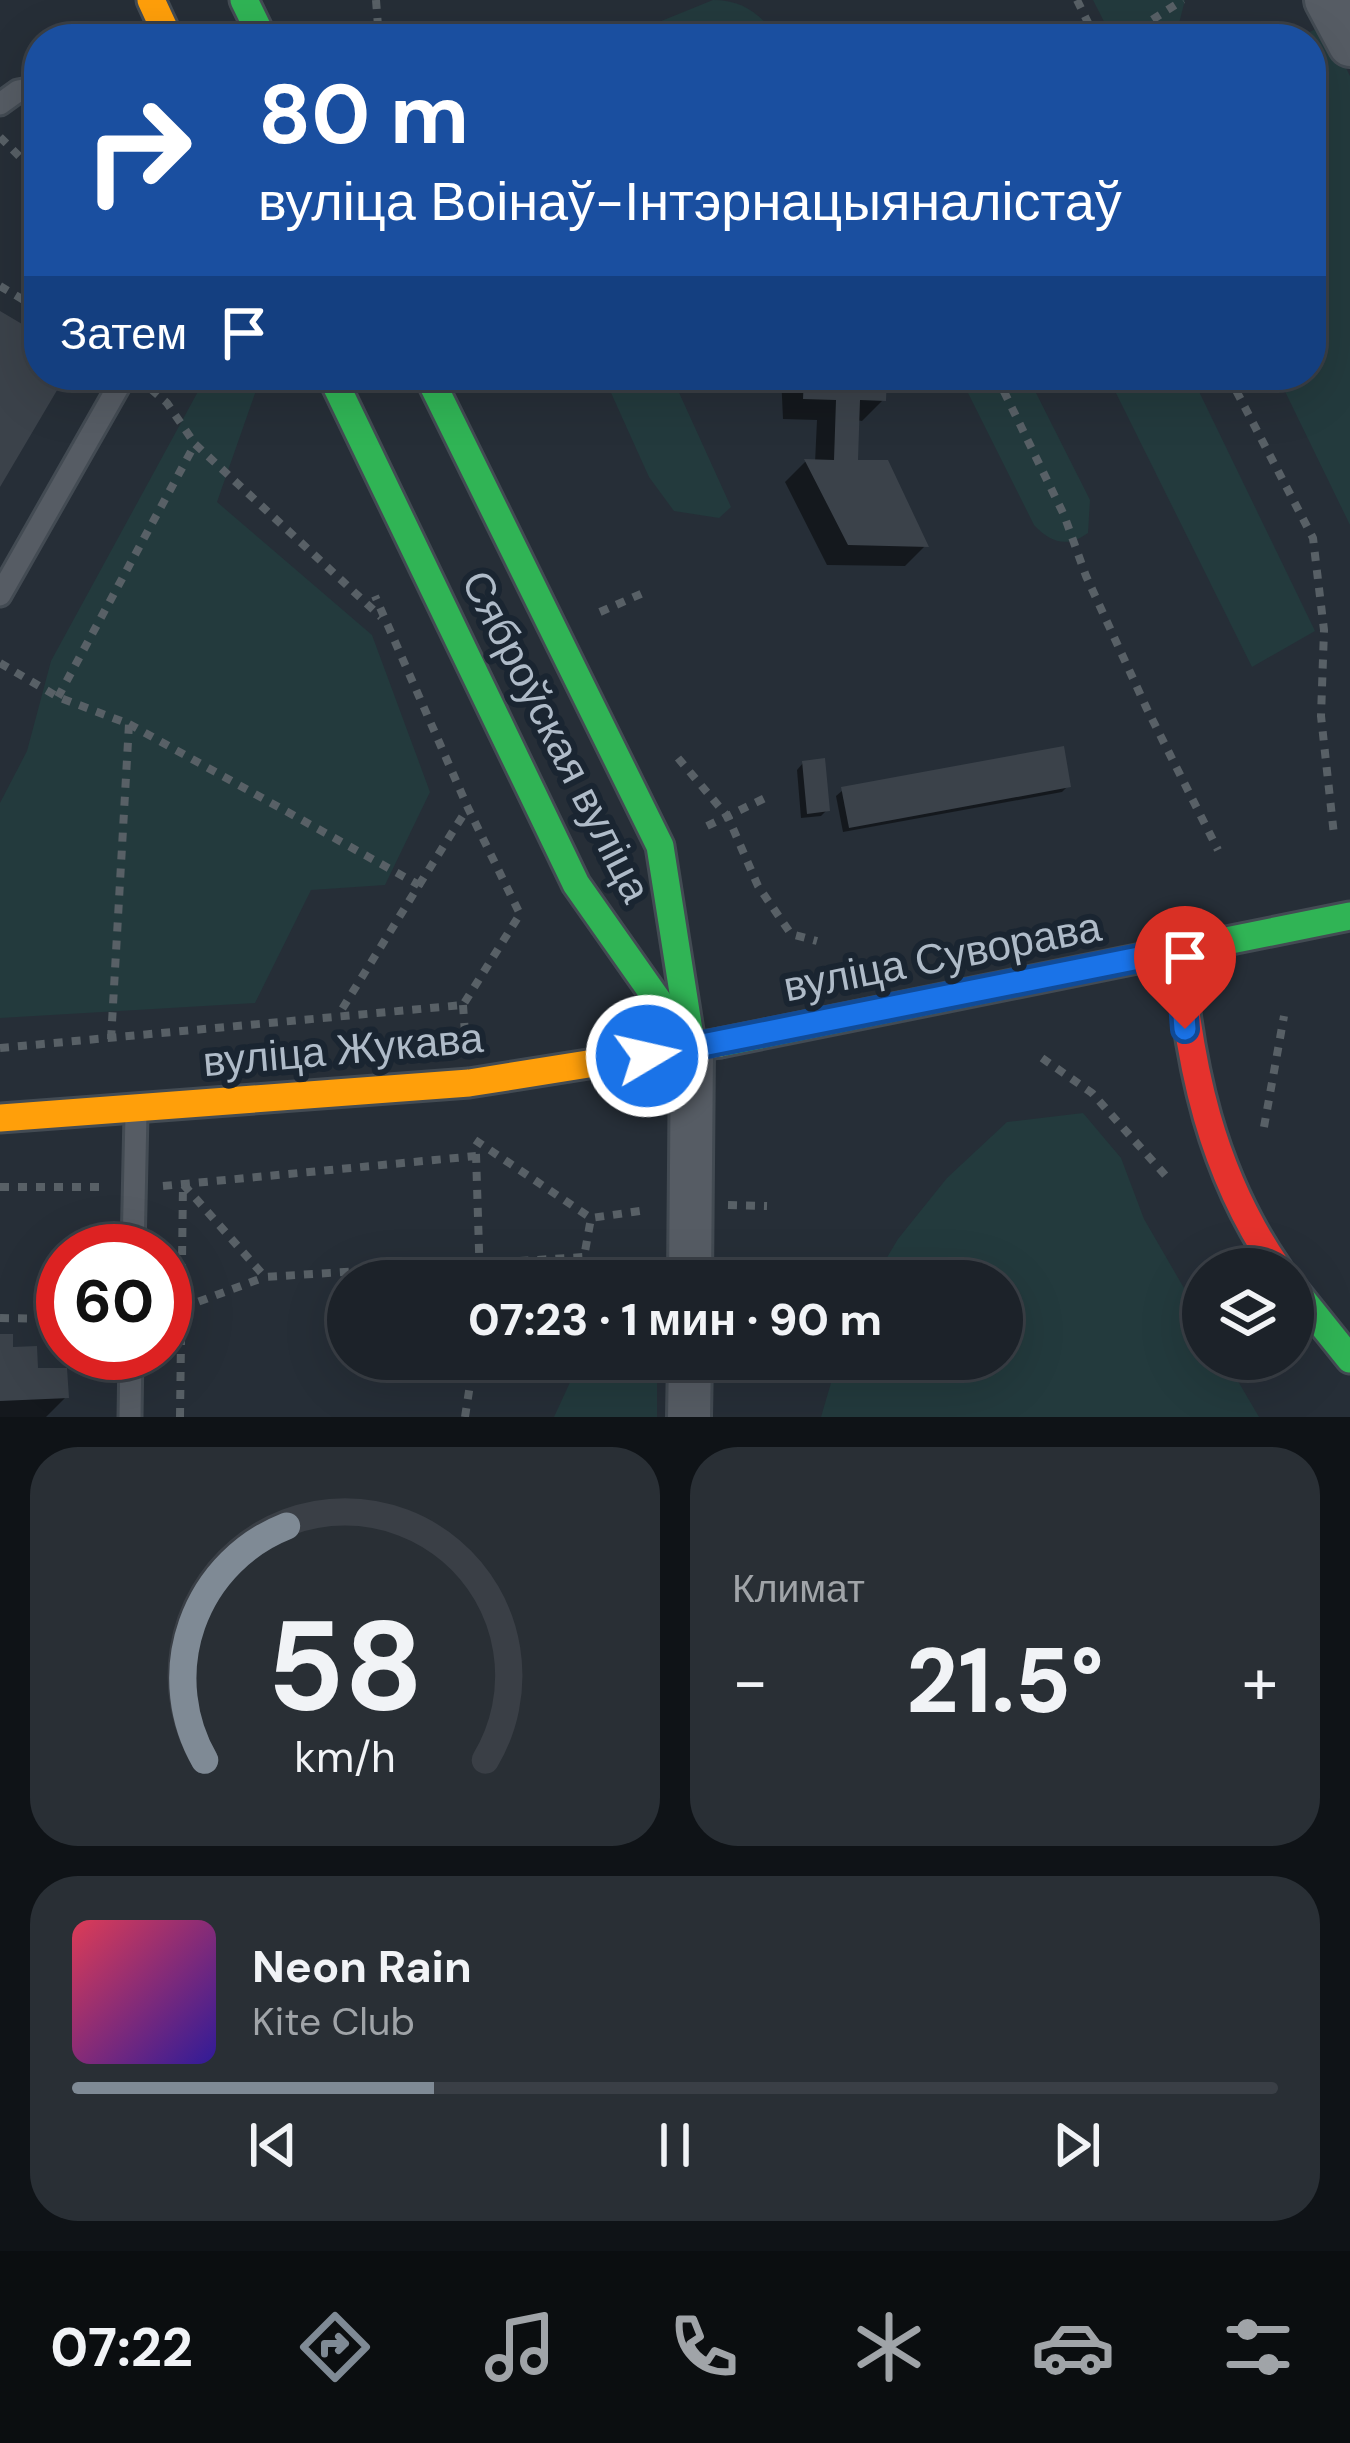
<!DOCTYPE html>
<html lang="ru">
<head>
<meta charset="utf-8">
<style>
  body { margin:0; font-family:"DM Sans",sans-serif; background:#292f35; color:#f1f3f6; height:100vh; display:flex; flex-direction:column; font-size:45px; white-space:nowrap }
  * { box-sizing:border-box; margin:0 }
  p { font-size:39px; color:#a0a4a8 }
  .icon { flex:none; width:66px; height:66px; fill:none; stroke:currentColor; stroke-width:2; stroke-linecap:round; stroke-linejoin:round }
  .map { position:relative; height:1417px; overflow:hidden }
  .details { display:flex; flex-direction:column; gap:30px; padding:30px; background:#0f1317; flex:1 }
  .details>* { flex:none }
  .banner { position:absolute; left:24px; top:24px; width:1302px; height:366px; border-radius:48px; box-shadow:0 12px 48px #0002,0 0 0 3px #3a3f46; background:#1a4fa0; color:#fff; overflow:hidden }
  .tools { position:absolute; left:1182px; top:1248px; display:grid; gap:24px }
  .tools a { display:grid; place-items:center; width:132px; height:132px; border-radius:50%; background:#1c2229; box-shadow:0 12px 48px #0002,0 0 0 3px #3a3f46; font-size:60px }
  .speed { position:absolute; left:36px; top:1224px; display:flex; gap:24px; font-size:60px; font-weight:700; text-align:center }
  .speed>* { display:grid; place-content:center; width:156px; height:156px; border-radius:50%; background:#1c2229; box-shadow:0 12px 48px #0002,0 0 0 3px #3a3f46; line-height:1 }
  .speed .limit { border:18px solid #d22; background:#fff; color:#111 }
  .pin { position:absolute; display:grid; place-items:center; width:102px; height:102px; color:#fff; margin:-123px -51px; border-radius:50% 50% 50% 0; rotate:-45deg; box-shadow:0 0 12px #0007 }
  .pin .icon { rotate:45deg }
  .me { position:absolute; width:132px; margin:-66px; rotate:81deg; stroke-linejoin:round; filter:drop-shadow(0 0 9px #0008) }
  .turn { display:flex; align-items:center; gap:42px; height:252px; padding:0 36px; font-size:54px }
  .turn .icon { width:156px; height:156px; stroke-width:2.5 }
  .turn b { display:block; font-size:84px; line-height:102px }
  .then { display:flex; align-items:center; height:114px; padding:0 36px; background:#0003; gap:24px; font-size:45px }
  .big { font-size:90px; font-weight:800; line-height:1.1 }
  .details .card { flex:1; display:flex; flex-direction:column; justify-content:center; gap:18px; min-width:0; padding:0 42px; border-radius:48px; background:#292f35 }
  .details .dial { align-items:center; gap:0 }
  .dial svg { height:312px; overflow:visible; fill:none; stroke:#3a3f46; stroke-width:7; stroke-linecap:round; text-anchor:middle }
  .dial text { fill:#f1f3f6; stroke:none }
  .song { display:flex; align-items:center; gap:36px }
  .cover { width:144px; height:144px; border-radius:18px; background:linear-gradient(135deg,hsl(350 70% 55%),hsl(250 70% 35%)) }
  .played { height:12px; border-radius:6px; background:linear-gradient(90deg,#7f8a95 30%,#3a3f46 30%) }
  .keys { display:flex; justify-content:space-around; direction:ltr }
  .heat { display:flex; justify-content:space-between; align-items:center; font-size:66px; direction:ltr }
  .details .tiles { flex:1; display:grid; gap:30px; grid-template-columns:1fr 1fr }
  .card:last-child { grid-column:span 2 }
  .trip { position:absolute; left:327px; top:1260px; width:696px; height:120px; border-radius:60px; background:#1c2229; box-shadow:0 12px 48px #0002,0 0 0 3px #3a3f46; font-weight:800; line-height:120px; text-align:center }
  .tab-bar { display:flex; height:192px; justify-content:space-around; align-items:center; background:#0b0e10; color:#a0a4a8 }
  .tab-bar .icon { width:84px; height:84px }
  .tab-bar .on { color:#7f8a95 }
  .tab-bar b { font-size:54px; color:#f1f3f6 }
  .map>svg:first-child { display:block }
  .green { fill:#233a3d }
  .shadow { fill:#0007 }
  .building { fill:#3b424a }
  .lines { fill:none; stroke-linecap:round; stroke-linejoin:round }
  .lane-casing { stroke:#434b53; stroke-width:27 }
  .street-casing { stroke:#434b53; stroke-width:48 }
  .fast-casing { stroke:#434b53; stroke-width:33 }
  .slow-casing { stroke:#434b53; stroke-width:33 }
  .jam-casing { stroke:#434b53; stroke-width:33 }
  .path { stroke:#586066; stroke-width:8; stroke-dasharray:9 9; stroke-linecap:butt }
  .lane { stroke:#565c64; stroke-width:21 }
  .street { stroke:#565c64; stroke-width:42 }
  .fast { stroke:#30b455; stroke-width:27 }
  .slow { stroke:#ff9f0a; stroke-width:27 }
  .jam { stroke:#e5322d; stroke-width:27 }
  .route-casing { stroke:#114b97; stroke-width:30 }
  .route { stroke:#1a73e8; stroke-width:21 }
  .labels { text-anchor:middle; stroke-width:12; stroke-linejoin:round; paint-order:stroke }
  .street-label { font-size:42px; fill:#afbbc8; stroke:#1a2531 }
</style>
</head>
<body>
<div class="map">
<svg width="1350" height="1417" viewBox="0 0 1350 1417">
  <rect width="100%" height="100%" fill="#262e37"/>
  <g class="green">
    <path d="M713,0C744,0 761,15 779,39H617Z"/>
    <polygon points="1093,0 1185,0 1175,39 1113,39"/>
    <polygon points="1324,25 1350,76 1350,525 1277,375 1311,375 1311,39 1295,39"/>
    <polygon points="207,375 236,375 259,382 217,502 372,635 430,792 385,885 311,890 255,1003 0,1018 0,803 27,751 51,661"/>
    <polygon points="603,375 671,375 731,507 719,518 674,511 649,477"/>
    <path d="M959,375H1027L1090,500L1088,533C1067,548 1051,543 1034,525Z"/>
    <polygon points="1107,375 1191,375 1315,631 1252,667"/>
    <polygon points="1083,1113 1121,1158 1144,1219 1203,1321 1203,1359 1225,1359 1259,1417 821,1417 838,1359 1002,1359 1002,1281 873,1281 898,1239 947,1178 1007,1122"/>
    <polygon points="585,1359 644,1359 657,1375 657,1417 554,1417 579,1363"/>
  </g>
  <g class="shadow">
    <polygon points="781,375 884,375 883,400 862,421 856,420 855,463 925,546 905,566 827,565 785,482 805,462 815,463 817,420 783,419"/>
    <polygon points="803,763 827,810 821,816 801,818 797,770"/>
    <polygon points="1068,786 1062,792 843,832 836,796 843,790"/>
    <polygon points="0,1337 66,1397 46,1417 0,1417"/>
  </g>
  <g class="building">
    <polygon points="0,311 39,334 39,375 66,375 0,487"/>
    <polygon points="804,375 887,375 886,401 860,400 858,460 888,460 929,547 848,545 804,459 834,460 836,400 803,399"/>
    <polygon points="1064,746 1071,787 849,828 841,787"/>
    <polygon points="825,758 830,811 807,814 802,761"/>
    <polygon points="0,1334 13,1334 13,1347 37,1346 38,1368 67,1368 69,1398 0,1401"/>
  </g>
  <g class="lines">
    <g class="lane-casing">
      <g id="lane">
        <polyline points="0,104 18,91 39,87"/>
        <polyline points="0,595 125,375"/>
        <polyline points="133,1251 136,1114"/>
        <polyline points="130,1417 131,1353"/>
      </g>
    </g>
    <g class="street-casing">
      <g id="street">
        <polyline points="1326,0 1350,45"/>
        <polyline points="690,1281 692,1049"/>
        <polyline points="689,1417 690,1359"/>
      </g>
    </g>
    <g class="fast-casing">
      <g id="fast">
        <polyline points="244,0 263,39"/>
        <polyline points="331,375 576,884 692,1049"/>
        <polyline points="428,375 660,846 690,1037"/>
        <polyline points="720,1043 1350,916"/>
        <polyline points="1293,1288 1350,1359"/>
      </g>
    </g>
    <g class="slow-casing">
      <g id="slow">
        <polyline points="151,0 169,39"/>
        <polyline points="0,1118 469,1083 720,1043"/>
      </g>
    </g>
    <g class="jam-casing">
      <path id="jam" d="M1179,950C1189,1066 1211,1172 1278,1269"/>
    </g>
    <g class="path">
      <polyline points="376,0 379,39"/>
      <polyline points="1077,0 1096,39"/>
      <polyline points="1122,39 1183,0"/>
      <polyline points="0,137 29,166"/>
      <polyline points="39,160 29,166 39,187"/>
      <polyline points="0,286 39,309"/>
      <polyline points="996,375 1064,515 1086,576 1147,709 1218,850"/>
      <polyline points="1228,375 1313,538 1324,630 1321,716 1334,835"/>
      <polyline points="151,389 167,403 195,444"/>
      <polyline points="600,612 643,593"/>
      <polyline points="0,663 58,697 129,724 111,1040"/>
      <polyline points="58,697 195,444 381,617"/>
      <polyline points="129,724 419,885 339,1014"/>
      <polyline points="678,758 728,817 758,886 791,934 817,941"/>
      <polyline points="707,826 765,798"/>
      <polyline points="419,885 467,809"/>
      <polyline points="463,1005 465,1033"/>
      <polyline points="0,1048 463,1005 520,914 468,808 375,596"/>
      <polyline points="1042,1058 1092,1093 1166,1176"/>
      <polyline points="1264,1127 1284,1016"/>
      <polyline points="475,1140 591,1218 647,1210"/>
      <polyline points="476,1154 480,1281"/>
      <polyline points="163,1186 476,1156"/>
      <polyline points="0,1187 106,1187"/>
      <polyline points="728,1205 767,1206"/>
      <polyline points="165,1314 265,1277"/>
      <polyline points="0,1318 63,1319"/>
      <polyline points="180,1417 183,1184 265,1277 584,1257 591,1218"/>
      <polyline points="465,1417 474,1359"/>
    </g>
    <use href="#lane" class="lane"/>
    <use href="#street" class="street"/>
    <use href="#fast" class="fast"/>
    <use href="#slow" class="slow"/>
    <use href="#jam" class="jam"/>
  </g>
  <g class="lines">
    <g class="route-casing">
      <polyline id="route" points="647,1056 1179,950 1185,1029"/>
    </g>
    <use href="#route" class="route"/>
  </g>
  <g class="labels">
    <g class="street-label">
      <text transform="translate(557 736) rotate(63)" y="15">Сяброўская вуліца</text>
      <text transform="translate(942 956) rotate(-11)" y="15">вуліца Суворава</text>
      <text transform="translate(343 1049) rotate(-5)" y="15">вуліца Жукава</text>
    </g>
  </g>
</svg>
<div class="tools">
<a><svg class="icon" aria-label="layers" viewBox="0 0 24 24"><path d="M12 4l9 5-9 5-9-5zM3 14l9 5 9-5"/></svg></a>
</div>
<div class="speed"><div class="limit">60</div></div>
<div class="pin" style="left:1185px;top:1029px;background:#d93025"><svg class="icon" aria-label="arrive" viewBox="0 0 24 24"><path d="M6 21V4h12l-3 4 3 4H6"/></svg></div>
<svg class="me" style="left:647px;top:1056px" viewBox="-20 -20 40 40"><circle r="17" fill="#1a73e8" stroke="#fff" stroke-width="3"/><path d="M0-11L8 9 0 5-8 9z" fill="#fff"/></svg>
<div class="trip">07:23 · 1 мин · 90 m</div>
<div class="banner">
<div class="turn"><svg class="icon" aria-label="right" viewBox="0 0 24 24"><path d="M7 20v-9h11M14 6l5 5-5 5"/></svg><div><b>80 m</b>вуліца Воінаў-Інтэрнацыяналістаў</div></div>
<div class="then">Затем<svg class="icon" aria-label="arrive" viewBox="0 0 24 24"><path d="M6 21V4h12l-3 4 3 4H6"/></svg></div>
</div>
</div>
<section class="details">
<div class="tiles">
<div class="card dial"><svg viewBox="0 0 100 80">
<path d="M14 69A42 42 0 1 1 86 69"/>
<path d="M14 69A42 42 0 0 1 35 9" stroke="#7f8a95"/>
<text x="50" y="56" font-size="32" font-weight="700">58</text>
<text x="50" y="72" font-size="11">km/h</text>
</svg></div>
<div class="card"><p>Климат</p>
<div class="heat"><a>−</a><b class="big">21.5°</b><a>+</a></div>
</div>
<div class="card">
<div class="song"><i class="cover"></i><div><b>Neon Rain</b><p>Kite Club</p></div></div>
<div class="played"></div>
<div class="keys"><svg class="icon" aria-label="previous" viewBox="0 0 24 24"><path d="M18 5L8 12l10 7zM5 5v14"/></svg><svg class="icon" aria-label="pause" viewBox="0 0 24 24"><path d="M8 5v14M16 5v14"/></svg><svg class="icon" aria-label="next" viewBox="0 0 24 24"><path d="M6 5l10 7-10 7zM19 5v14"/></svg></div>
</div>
</div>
</section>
<nav class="tab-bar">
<b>07:22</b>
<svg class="icon on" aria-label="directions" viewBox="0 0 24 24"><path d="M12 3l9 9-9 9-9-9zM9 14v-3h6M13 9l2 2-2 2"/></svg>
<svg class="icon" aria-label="music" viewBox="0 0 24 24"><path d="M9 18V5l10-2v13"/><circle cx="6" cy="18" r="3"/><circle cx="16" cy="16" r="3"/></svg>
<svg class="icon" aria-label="phone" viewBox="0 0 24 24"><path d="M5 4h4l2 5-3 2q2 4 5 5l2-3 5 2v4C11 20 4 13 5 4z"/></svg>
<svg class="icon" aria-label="climate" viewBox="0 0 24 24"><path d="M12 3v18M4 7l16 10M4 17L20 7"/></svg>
<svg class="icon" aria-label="car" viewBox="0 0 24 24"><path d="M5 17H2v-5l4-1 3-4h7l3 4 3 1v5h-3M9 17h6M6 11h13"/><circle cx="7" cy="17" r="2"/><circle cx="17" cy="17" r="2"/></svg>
<svg class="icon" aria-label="filters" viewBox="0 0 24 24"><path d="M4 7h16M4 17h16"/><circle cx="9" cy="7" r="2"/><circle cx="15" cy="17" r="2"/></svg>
</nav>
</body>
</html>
